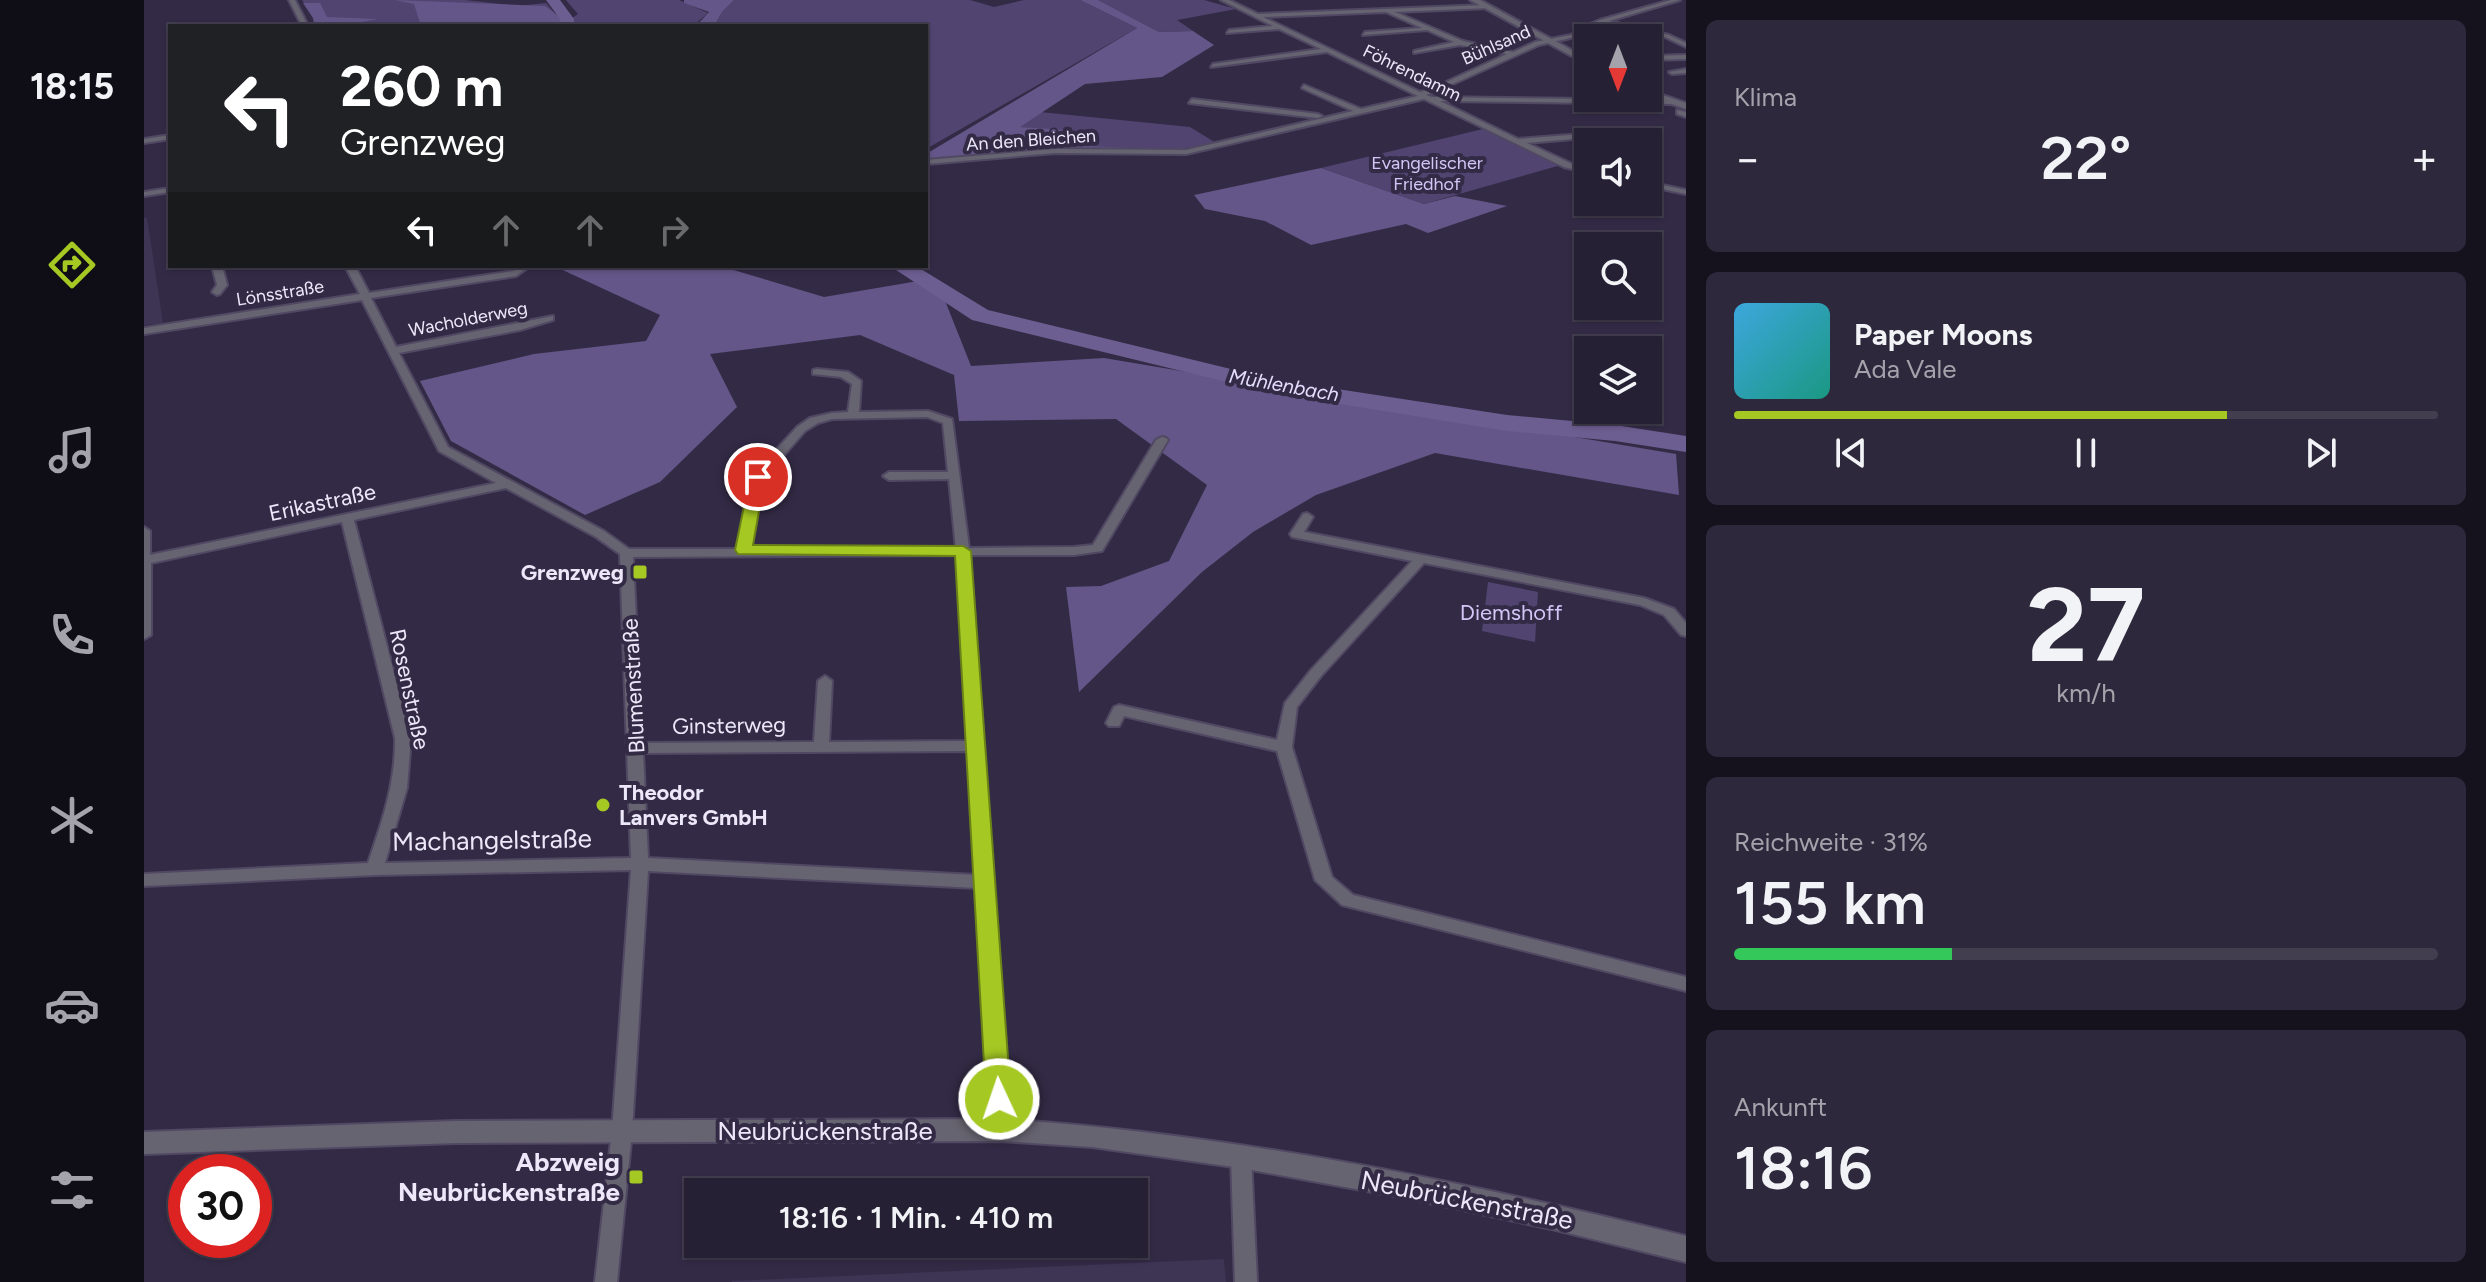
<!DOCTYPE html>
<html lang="de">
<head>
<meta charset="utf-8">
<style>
  body { margin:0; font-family:Figtree,sans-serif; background:#2e283c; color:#f1f3f6; height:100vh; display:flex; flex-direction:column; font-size:30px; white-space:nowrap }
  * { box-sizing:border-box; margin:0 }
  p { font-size:26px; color:#a4a3ac }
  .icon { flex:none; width:44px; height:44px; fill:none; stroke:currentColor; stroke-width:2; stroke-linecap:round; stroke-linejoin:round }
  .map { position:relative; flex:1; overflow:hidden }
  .side { display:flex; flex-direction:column; gap:20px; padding:20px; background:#15121d; width:800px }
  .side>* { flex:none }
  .guide { position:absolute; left:24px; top:24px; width:760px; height:244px; border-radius:0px; box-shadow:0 2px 6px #0004,0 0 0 2px #423e4f; background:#202124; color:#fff; overflow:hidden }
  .needle { width:52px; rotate:180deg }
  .controls { position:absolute; left:1430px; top:24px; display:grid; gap:16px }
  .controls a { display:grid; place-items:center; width:88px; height:88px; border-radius:0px; background:#262034; box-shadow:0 2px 6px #0004,0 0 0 2px #423e4f; font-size:40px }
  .speed { position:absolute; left:24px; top:1154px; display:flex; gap:16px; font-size:40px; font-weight:700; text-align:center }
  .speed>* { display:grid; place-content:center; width:104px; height:104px; border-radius:50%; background:#262034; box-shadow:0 2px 6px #0004,0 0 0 2px #423e4f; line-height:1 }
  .speed .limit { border:12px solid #d22; background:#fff; color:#111 }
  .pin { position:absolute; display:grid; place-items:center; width:68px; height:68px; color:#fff; margin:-34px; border:4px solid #fff; border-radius:50%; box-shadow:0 2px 8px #0007 }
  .me { position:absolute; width:88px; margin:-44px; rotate:357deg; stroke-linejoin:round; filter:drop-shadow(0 0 6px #0008) }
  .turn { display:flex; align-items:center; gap:28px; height:168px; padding:0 40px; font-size:36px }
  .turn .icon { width:104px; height:104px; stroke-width:2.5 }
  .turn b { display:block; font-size:56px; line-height:68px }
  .lanes { display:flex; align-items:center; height:76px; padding:0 40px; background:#0003; justify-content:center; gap:40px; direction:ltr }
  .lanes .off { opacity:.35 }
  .big { font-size:60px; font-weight:600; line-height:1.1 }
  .side .card { flex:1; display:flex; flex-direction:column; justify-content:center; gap:12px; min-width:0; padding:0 28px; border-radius:12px; background:#2e283c }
  .side .dial { align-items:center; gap:0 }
  .dial b { font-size:104px; line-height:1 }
  .song { display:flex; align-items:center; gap:24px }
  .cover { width:96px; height:96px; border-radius:12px; background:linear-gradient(135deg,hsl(200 70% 55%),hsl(170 70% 35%)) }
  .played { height:8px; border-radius:4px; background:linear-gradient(90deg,#a5c823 70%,#423e4f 70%) }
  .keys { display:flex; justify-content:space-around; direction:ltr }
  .heat { display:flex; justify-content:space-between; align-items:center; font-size:44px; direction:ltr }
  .charge { height:12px; border-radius:6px; background:linear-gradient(90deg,#34c759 31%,#423e4f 0) }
  .trip { position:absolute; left:540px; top:1178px; width:464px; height:80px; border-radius:0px; background:#262034; box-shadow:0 2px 6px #0004,0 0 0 2px #423e4f; font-weight:600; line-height:80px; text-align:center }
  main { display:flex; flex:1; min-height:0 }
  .dock { display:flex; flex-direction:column; width:144px; justify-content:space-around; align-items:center; background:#0f0d15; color:#a4a3ac }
  .dock .icon { width:56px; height:56px }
  .dock .current { color:#a5c823 }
  .dock b { font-size:36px; color:#f1f3f6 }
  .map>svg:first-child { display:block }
  .built { fill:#3e3454 }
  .green { fill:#514471 }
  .forest { fill:#645688 }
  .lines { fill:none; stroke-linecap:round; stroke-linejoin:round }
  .river { fill:#6d5e91; fill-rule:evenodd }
  .minor-casing { stroke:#514963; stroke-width:4 }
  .tertiary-casing { stroke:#514963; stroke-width:4 }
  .minor { fill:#676471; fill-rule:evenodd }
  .tertiary { fill:#676471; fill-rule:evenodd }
  .route { fill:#a5c823; stroke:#6b8217; stroke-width:2 }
  .poi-dot { fill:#a5c823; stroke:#332b46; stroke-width:3 }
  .labels { text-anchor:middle; stroke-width:8; stroke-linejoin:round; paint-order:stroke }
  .far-street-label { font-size:18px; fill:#ece8f9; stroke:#332b46 }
  .far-park-label { font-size:18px; fill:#d3c6f6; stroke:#332b46 }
  .far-water-label { font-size:20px; font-style:italic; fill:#e5ddfd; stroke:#332b46 }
  .street-label { font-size:22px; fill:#ece8f9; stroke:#332b46 }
  .poi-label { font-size:22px; font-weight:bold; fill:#ece8f9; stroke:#332b46; text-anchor:end }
  .park-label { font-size:22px; fill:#d3c6f6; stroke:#332b46 }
  .near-street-label { font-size:26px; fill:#ece8f9; stroke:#332b46 }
  .near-poi-label { font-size:26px; font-weight:bold; fill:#ece8f9; stroke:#332b46; text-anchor:end }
</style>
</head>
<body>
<main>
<nav class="dock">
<b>18:15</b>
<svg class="icon current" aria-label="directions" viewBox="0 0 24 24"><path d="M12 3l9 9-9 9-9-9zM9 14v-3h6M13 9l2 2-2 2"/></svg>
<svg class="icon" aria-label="music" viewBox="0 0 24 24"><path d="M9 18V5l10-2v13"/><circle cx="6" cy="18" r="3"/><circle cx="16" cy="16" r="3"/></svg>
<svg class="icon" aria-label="phone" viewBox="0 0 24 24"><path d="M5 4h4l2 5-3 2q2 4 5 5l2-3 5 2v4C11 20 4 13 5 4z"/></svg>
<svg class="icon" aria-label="climate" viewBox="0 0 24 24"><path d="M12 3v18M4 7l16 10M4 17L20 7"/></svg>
<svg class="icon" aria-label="car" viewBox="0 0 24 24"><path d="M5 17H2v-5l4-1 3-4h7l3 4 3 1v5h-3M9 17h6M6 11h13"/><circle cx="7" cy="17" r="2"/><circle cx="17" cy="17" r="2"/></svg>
<svg class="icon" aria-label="filters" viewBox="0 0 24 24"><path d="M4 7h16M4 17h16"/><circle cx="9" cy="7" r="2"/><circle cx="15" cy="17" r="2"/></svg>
</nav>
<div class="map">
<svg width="1542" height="1282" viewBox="0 0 1542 1282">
  <rect width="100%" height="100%" fill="#332b46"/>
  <g class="built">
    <polygon points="0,218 3,218 19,323 0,325"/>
    <polygon points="1080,1259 1082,1282 588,1282 588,1281"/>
  </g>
  <g class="green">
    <polygon points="158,0 321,0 375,6 402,3 416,19 414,26 171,26 170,18"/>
    <polygon points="422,0 535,0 564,13 549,26 417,26 434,14"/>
    <polygon points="590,0 826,0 850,7 880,0 936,0 993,28 782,149 782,26 570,26 578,12"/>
    <polygon points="954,0 1060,0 1092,9 1033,20 1049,31 1015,32"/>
    <polygon points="896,112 1046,127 1072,143 1023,151 925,145 937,132 874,127"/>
    <polygon points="1339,129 1417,165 1280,204 1177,168"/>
    <polygon points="1344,582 1394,592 1391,642 1338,631"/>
  </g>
  <g class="forest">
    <polygon points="251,0 401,6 424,23 420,26 277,26 270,4"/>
    <polygon points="540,0 590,0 578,12 570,26 552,26 565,12 540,3"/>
    <polygon points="936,0 954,0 1015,32 1049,31 1070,45 1018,77 941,84 876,127 938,131 926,145 1022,150 927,150 782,161 782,154 993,28"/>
    <polygon points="159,3 176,3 183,17 234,19 197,26 170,26 169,18"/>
    <polygon points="1177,168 1280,204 1311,196 1363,206 1284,233 1262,224 1167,245 1121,221 1061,209 1050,195"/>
    <polygon points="410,266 576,266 680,297 792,278 827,366 960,358 1532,454 1535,495 1291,453 1172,495 1109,532 1058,572 935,692 922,587 957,586 1025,561 1063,485 972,419 815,421 810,375 716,335 566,354 593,407 516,482 441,515 307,441 276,381 390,354 502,341 516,315"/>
  </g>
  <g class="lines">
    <g class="river">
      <polygon points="402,0 416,0 430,19 430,26 416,26 416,19"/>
      <polygon points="746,266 772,266 844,310 1128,379 1363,415 1471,425 1542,436 1542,452 1471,441 1363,431 1128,393 828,320"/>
    </g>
    <g class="minor-casing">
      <g id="minor">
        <polygon points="145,0 151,0 164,26 158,26"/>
        <path d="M1077,0H1085L1114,14L1343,5L1345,8L1251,12L1319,41L1369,52L1391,42L1427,35L1436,28L1456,20L1527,0H1536L1465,21L1525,35L1542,43V47L1521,37L1459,23L1440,30L1431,37L1395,45L1291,92L1282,95L1288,97L1529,100L1526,104L1296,101L1374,139L1477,131V135H1474L1383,143L1426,163L1444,168V173L1420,167L1280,99L1042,154L911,153L782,164V160L911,149L1042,150L1209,111L1158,88L1160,85L1217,109L1274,96L1183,52L1067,67L1069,64L1177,49L1135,29L1083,33L1085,30L1129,26ZM1242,12L1278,28L1221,32L1219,35L1283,30L1310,42L1270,51V53L1316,45L1363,54L1287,89L1276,92L1119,17Z"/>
        <polygon points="1542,55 1542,59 1504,60 1504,56"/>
        <polygon points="1542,69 1542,73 1528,74 1525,72"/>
        <polygon points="1048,99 1174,114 1178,116 1174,118 1045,103"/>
        <polygon points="1533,110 1542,112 1542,117 1533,114"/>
        <polygon points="26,135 26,139 0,143 0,139"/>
        <polygon points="1504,182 1542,190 1542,194 1504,186"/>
        <polygon points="26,188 26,192 0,196 0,192"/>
        <polygon points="68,266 78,266 83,285 76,294 73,295 68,292 73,285"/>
        <path d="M201,266H211L225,293L369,271L375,266H386L372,276L227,298L252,347L409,316V320L376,330L255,353L304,447L460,531L485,549H594L610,474L653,427L666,418L688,413L704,412L708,384L697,377L669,374V370L673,369L704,372L717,381L715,412L784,411L808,419L825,548L930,547L949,545L1012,440L1018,437L1022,438L1024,440L958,551L930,555H826L867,1130L864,1136L857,1139L850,1136L847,1130L833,888L504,871L488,1131L473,1282H451L468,1131L487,870L231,875L0,886V874L224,863C238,822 252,782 251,738L198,522L7,563V635L0,639V527L6,531V555L352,483L295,451L218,300L0,334V328L216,294ZM783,417L799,423L804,472H745L739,476L745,480L805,479L812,548L607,549L620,478L661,431L674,423L688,419ZM362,488L452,537L476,554L487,858L241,863L263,788L267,738L210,520ZM813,555L824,741L685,742L688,681L681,676L674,681L670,742L498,743L489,557ZM824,751L832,875L504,858L499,753Z"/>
        <polygon points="1163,513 1169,517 1160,532 1500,598 1530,609 1542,623 1542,636 1537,635 1520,615 1496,605 1280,563 1177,676 1153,707 1148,747 1188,877 1209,895 1542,977 1542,991 1198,905 1171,880 1133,751 980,716 975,726 965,726 962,723 970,707 975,705 1133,740 1141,703 1167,670 1268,561 1148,537 1146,534 1159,514"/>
        <polygon points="1097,1147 1104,1150 1107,1156 1113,1282 1091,1282 1087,1156 1090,1150"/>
      </g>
    </g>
    <g class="tertiary-casing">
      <g id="tertiary">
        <polygon points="1326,0 1336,0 1444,59 1444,65"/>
        <polygon points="1504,90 1542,103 1542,109 1504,96"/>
        <path d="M857,1119C1089,1134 1317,1181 1542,1236V1262L1408,1229L1261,1198L1097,1168L948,1147L857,1141L312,1143L0,1154V1132L312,1121Z"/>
      </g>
    </g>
    <use href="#minor" class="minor"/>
    <use href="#tertiary" class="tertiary"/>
  </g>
  <polygon class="route" points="614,472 621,477 609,545 819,546 827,551 867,1099 864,1107 855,1110 845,1107 842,1099 811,556 594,554 591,550 606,477"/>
  <g class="poi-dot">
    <rect x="488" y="564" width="16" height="16" rx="4"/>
    <circle cx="459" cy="805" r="8"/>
    <rect x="484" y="1169" width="16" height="16" rx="4"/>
  </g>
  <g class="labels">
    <g class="far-street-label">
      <text transform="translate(1352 45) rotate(-24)" y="6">Bühlsand</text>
      <text transform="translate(1268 73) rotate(26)" y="6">Föhrendamm</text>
      <text transform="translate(887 140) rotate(-4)" y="6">An den Bleichen</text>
      <text transform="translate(136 293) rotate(-9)" y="6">Lönsstraße</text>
      <text transform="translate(324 319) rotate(-11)" y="6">Wacholderweg</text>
    </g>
    <g class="far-park-label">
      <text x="1283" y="169">Evangelischer<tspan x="1283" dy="21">Friedhof</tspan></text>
    </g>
    <g class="far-water-label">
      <text transform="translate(1140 385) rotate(10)" y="7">Mühlenbach</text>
    </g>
    <g class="street-label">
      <text transform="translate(178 502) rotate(-12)" y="8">Erikastraße</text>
      <text transform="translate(489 686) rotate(-93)" y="8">Blumenstraße</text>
      <text transform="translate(266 689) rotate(78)" y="8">Rosenstraße</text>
      <text transform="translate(585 725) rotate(-1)" y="8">Ginsterweg</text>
    </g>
    <g class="poi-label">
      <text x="480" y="580">Grenzweg</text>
      <text x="475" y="800" text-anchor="start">Theodor<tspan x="475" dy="25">Lanvers GmbH</tspan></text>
    </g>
    <g class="park-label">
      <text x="1367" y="620">Diemshoff</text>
    </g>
    <g class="near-street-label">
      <text transform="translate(348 840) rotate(-1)" y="9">Machangelstraße</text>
      <text x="681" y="1140">Neubrückenstraße</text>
      <text transform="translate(1323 1200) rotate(11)" y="9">Neubrückenstraße</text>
    </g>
    <g class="near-poi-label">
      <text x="476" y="1171">Abzweig<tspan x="476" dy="30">Neubrückenstraße</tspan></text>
    </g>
  </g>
</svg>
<div class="controls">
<a><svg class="needle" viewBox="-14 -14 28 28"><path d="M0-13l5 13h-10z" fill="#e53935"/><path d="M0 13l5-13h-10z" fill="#a4a3ac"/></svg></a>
<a><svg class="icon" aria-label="sound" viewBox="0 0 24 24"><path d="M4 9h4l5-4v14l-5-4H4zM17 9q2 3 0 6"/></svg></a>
<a><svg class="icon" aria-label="search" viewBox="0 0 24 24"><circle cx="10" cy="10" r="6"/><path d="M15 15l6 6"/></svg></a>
<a><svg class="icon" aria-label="layers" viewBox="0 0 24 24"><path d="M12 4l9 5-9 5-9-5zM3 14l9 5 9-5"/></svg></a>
</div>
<div class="speed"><div class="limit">30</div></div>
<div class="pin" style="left:614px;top:477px;background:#d93025"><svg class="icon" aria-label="arrive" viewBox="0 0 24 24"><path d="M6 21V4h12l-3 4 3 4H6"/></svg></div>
<svg class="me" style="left:855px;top:1099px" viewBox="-20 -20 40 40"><circle r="17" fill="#a5c823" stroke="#fff" stroke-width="3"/><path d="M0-11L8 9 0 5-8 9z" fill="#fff"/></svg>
<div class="trip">18:16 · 1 Min. · 410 m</div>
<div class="guide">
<div class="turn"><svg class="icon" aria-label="left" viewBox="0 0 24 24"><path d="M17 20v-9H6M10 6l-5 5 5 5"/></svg><div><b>260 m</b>Grenzweg</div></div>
<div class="lanes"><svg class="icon" aria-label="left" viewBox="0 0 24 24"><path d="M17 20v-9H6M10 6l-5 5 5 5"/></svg><svg class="icon off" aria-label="ahead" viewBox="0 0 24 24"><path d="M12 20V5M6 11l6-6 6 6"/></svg><svg class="icon off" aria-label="ahead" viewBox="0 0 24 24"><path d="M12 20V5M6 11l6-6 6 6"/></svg><svg class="icon off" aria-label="right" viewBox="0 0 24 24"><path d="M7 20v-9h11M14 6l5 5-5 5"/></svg></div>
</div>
</div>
<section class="side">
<div class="card"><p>Klima</p>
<div class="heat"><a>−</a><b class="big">22°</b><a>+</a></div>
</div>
<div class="card">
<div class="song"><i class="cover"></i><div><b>Paper Moons</b><p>Ada Vale</p></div></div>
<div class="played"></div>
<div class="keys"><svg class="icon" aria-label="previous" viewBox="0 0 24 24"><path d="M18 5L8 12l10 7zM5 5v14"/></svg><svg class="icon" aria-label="pause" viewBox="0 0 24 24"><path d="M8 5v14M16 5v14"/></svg><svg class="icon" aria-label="next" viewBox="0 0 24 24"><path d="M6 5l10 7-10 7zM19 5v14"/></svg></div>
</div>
<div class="card dial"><b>27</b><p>km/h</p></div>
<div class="card"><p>Reichweite · 31%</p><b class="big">155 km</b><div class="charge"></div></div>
<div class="card"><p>Ankunft</p><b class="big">18:16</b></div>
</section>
</main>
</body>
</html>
